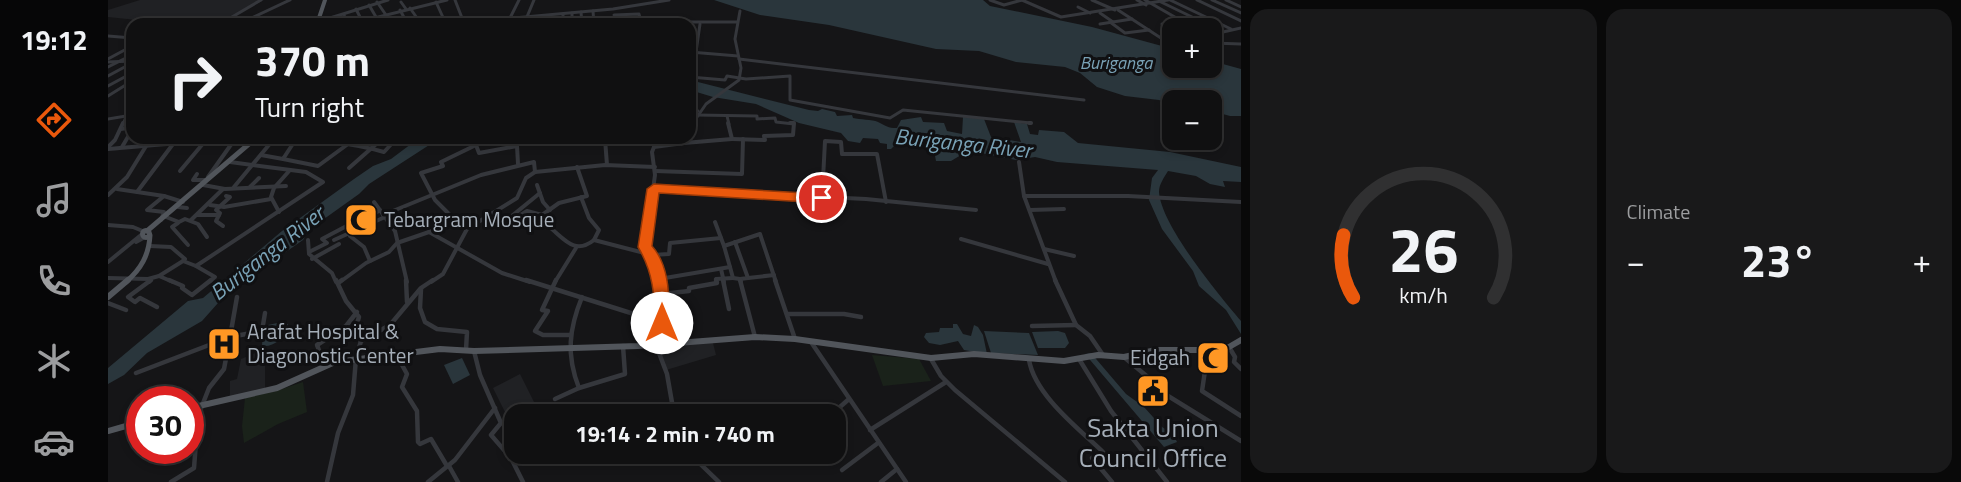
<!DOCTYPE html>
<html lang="en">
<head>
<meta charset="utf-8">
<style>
  body { margin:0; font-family:"Titillium Web",sans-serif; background:#19191a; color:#f1f3f6; height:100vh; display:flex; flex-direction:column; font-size:22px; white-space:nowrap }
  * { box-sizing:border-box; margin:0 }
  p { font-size:20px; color:#9c9d9f }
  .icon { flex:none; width:33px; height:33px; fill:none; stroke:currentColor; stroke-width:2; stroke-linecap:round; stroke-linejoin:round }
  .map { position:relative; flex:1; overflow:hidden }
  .panel { display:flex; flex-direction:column; gap:9px; padding:9px; background:#090909; width:720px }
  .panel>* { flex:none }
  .top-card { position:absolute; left:18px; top:18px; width:570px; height:126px; border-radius:18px; box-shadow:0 3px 9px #0003,0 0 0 2px #303031; background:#101011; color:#f1f3f6; overflow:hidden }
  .buttons { position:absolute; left:1054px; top:18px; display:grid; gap:12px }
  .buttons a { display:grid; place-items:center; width:60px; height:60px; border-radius:12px; background:#101011; box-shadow:0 3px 9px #0003,0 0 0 2px #303031; font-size:30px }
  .speed { position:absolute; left:18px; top:386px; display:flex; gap:12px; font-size:30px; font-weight:700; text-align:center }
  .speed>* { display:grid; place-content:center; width:78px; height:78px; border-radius:50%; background:#101011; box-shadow:0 3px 9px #0003,0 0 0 2px #303031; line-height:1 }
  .speed .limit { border:9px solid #d22; background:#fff; color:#111 }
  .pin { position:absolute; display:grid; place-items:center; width:51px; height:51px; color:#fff; margin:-26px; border:3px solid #fff; border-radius:50%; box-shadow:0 2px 6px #0007 }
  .me { position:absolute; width:66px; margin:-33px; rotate:0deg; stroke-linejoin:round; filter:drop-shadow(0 0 4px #0008) }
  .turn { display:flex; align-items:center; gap:21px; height:126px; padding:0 30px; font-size:27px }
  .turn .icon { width:78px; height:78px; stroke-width:2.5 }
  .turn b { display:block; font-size:42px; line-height:51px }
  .big { font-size:45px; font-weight:700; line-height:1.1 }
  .panel .card { flex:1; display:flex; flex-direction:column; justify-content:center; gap:9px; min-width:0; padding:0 21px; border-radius:18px; background:#19191a }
  .panel .dial { align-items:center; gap:0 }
  .dial svg { height:156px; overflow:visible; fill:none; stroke:#303031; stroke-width:7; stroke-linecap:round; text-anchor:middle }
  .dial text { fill:#f1f3f6; stroke:none }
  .heat { display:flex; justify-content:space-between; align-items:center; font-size:33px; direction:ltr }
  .panel .tiles { flex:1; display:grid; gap:9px; grid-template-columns:repeat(2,1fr) }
  .trip { position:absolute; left:396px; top:404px; width:342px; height:60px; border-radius:18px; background:#101011; box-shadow:0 3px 9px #0003,0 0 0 2px #303031; font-weight:700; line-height:60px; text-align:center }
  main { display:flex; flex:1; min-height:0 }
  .dock { display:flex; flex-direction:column; width:108px; justify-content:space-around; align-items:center; background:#060607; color:#9c9d9f }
  .dock .icon { width:42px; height:42px }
  .dock .on { color:#ea580c }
  .dock b { font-size:27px; color:#f1f3f6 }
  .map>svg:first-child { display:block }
  .built { fill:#202124 }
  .green { fill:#1a221a }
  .water { fill:#2a363c }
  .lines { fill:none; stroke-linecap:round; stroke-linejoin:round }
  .minor-far2 { stroke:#35373c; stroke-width:3 }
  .minor-far1 { stroke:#35373c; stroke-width:4 }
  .minor { stroke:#35373c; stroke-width:4.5 }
  .major-far2 { stroke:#51555b; stroke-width:4 }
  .major-far1 { stroke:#51555b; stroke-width:5 }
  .major { stroke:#51555b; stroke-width:6 }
  .route { fill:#ea580c; stroke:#983908; stroke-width:1.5 }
  .labels { text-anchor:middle; stroke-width:6; stroke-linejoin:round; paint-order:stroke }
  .far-water-label { font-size:18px; font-style:italic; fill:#79a2b6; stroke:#101012 }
  .poi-label { font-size:21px; fill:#a5aeb8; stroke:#101012; text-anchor:start }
  .water-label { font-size:22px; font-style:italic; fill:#79a2b6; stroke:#101012 }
  .near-poi-label { font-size:26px; fill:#a5aeb8; stroke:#101012 }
</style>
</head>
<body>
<main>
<nav class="dock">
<b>19:12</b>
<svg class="icon on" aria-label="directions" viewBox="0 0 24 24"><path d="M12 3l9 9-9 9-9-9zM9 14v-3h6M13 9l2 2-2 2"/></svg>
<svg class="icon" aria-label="music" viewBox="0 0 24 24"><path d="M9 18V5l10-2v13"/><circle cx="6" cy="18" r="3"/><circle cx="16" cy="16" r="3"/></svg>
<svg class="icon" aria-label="phone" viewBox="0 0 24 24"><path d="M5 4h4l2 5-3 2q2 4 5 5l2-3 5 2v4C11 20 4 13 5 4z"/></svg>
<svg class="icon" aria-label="climate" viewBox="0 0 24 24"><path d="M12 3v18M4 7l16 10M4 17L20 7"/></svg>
<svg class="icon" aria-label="car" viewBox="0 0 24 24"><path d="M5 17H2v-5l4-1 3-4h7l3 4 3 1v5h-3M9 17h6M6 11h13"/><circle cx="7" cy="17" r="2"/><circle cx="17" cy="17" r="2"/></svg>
</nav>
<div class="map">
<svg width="1133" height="482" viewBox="0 0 1133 482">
  <rect width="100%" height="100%" fill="#151517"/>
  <g class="built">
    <polygon points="32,0 156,0 111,24 68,24 0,17 0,10"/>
    <polygon points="604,339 608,355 558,370 548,345"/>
    <polygon points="157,349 157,389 122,397 122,381 129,379 133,359"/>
    <polygon points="412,374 430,410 416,414 426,409 423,403 407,412 406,422 403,424 385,388"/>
  </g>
  <g class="green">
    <polygon points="764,355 811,359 823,381 775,386"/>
    <polygon points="195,382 199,412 170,424 136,443 134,426 137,398 168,391"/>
  </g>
  <g class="water">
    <polygon points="606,0 875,0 882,6 984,27 1065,49 1065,68 1104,68 1104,61 1133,69 1133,116 1122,116 1104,111 1104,100 1065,100 1065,105 1051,100 1017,96 989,87 972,73 957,67 908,62 871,51 828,49 721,25 652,15"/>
    <path d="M582,80L701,110L710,111L714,109L727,112L729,116L744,115L745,118C752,120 764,119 770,122C779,126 779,128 789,128L793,120L813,117L815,122L836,123L839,131L854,134L855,117L876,119L883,137L913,142L906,122L919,124L922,134L930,135L931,130L956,132L970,143L1062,152L1133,167V182L1115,181L1117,187L1102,184L1088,176L1060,171C1056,178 1051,184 1051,192C1053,225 1110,294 1133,321V334L1118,310L1091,286L1085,271L1054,229L1041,200L1044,178L1050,170L949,162L927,157L908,160L868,152L853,155L843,161H828L825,145L788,144L783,149H779V144L772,143L770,139L755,138L752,143L740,141L733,133L691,123L648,104L605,97L582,90Z"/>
    <polygon points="311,138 332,138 261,184 251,194 202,229 195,240 118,294 94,321 39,353 16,375 0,384 0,368 80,301 95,298 174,231 246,179 265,166 283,159"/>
    <path d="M174,322L180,324C177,337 168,347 154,346L155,332L160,325Z"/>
    <polygon points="845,324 849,324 855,334 863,336 866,325 870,327 875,335 879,354 856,350 850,341 832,345 821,343 816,337 818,333 831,332 832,328 845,328"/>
    <polygon points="876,331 921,333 930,355 883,353"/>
    <polygon points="950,331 957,333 961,343 957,348 930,348 924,332"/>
    <polygon points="983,353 1018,394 1036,407 1054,427 1065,434 1069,442 1056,447 977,354"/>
    <polygon points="354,358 362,375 345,384 336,365"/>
  </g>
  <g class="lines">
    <g class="minor-far2">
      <polyline points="882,0 896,5 914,0"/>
      <polyline points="914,0 953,17 1060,0"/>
      <polyline points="984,0 1007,10"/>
      <polyline points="1029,0 1038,5"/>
      <polyline points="1037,0 1086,28"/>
      <polyline points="1062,0 1123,29"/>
      <polyline points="1089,0 1133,21"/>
      <polyline points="1104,0 1133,13"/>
      <polyline points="1118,0 1133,7"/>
      <polyline points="269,2 278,15"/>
      <polyline points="293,2 298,9"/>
      <polyline points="328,2 338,24"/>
      <polyline points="1053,2 1115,32 1133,28"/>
      <polyline points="261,5 268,17"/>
      <polyline points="970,7 982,13"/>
      <polyline points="302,8 309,18"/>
      <polyline points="248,9 254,21"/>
      <polyline points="292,10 298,21"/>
      <polyline points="1010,10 1059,42 1065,42"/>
      <polyline points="485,11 486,24"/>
      <polyline points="473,12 474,24"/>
      <polyline points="464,13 464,24"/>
      <polyline points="992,13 1005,22"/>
      <polyline points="455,14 455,24"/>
      <polyline points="236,15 239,24"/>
      <polyline points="506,15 531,14 533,22 629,22"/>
      <polyline points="402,18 411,0"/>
      <polyline points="336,20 354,18 347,0"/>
      <polyline points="1071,20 1062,21 1074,28"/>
      <polyline points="209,22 280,0"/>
      <polyline points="1002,22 1017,33 1041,30"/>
      <polyline points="507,23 533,21"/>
      <polyline points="112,24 153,0"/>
      <polyline points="131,24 182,0"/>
      <polyline points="242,24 339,0"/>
      <polyline points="341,24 505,9 561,0"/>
      <polyline points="416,24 426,0"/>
      <polyline points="992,24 1024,19"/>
      <polyline points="1054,24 1065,30"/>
      <polyline points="0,36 24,38"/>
      <polyline points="1104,43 1133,44"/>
      <polyline points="582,52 630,56"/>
      <polyline points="588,52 592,24"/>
      <polyline points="0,59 24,46"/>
      <polyline points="631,59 976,100"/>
      <polyline points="0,62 24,61"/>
      <polyline points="0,67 24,55"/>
      <polyline points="0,76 24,63"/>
      <polyline points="582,77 617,80 619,76 638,79 682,76 682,100 782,118 795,110 923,123"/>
      <polyline points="0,86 24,73"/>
      <polyline points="0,96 24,81"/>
      <polyline points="582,112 590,111"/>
      <polyline points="588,115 649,116 649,119 667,118 668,122 686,124"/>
      <polyline points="619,116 621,124"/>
      <polyline points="0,119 24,115"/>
      <polyline points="582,123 585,123 598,104 631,80 633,68 627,39 632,11"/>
      <polyline points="15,124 18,117"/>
    </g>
    <g class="minor-far1">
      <polyline points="582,123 585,123"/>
      <polyline points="921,123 923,123"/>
      <polyline points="13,129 24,127"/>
      <polyline points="545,138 546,147"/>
      <polyline points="624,139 657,140 656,136 685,135 686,123 682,123"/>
      <polyline points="576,143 624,139 620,123"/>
      <polyline points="255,146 262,138"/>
      <polyline points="0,147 7,140 15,123"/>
      <polyline points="14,147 24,130"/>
      <path d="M0,149C87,142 191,128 276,152L289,138"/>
      <polyline points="153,155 175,159 188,139"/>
      <polyline points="175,159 210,166 240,144"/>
      <polyline points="911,162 916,196 948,282"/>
      <polyline points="499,165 497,139 510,138"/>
      <polyline points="241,168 275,138"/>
      <polyline points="72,171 98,140"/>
      <polyline points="547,171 634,174 635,139"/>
      <polyline points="89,174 85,180 97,180"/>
      <polyline points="100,177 127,139"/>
      <polyline points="96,183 95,185 117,189 178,186"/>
      <polyline points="429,185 435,202 442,210"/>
      <polyline points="126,187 165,140"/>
      <polyline points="142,187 151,178"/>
      <polyline points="9,189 56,196 39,210 56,212 53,220"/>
      <polyline points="546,189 758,199 868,210"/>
      <polyline points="29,192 65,144"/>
      <polyline points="0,195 19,177 43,138"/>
      <polyline points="56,196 75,202"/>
      <polyline points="916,196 1020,196 1133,202"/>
      <polyline points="473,197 481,218 491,230 486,240"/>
      <polyline points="714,198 717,141 733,142 734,154 769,154 778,202"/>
      <polyline points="266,202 287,231 299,282"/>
      <polyline points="102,205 116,207 163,199"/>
      <polyline points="70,207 79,208"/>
      <polyline points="922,210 956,209"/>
      <polyline points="171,212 163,197 166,188 182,170"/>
      <path d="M385,213L418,226L439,225C456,238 466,256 486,240L544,255L561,254L562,243L613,238"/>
      <polyline points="89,215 111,215"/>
      <polyline points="275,215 373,175 426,162 427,172"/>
      <polyline points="58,217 71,222 77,219 90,224 99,237"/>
      <polyline points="83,220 115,189"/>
      <polyline points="399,220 432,193"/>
      <polyline points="403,221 419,211 434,215 451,203 479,196 469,167"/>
      <polyline points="607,222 616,246 652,234 668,282"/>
      <polyline points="70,223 64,227 80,245"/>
      <polyline points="0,225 25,227 37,232"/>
      <polyline points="115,226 108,221 112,213 108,210 122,197 118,196"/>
      <polyline points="241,231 242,236 256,247 262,261"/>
      <polyline points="321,232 394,273 422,282"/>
      <polyline points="853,239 940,264"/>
      <polyline points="200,240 201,254 224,273 228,282"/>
      <polyline points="226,240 277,217"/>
      <polyline points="28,242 37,237"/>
      <polyline points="627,242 640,278 632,279"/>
      <polyline points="42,246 63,247 77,259 75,261 88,266 215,182 198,172 122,162"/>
      <polyline points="936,249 966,256"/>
      <polyline points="201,252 219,243 214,239 248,221 252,223 272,210"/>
      <polyline points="204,259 231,244"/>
      <polyline points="0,262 33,235"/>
      <polyline points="88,266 107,277 101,282"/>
      <polyline points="622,267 625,278 632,279 633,282"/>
      <polyline points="613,269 616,282"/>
      <polyline points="0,278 40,279 51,276"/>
      <polyline points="640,278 666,275"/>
      <polyline points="551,279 622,267 616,246"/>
      <polyline points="41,282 43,280"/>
      <polyline points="65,282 51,276 75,261"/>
      <polyline points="232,282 258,263 281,252 289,243 321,232 343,216 327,200 313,173 335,166 333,162 368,145 371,153 409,146 410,164"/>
      <polyline points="323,282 335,274 359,229 409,198 418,178 427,172 497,165 547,167"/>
      <polyline points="447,282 468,248"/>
      <polyline points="552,282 544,257 537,247 547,175 544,152 546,147 576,143 576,138"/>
      <polyline points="609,282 608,279 625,278"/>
    </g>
    <g class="minor">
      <polyline points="43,280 20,297 27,302 32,298 49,307"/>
      <polyline points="61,280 75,286 74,288 84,295 103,280"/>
      <polyline points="228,280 238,301 251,317 247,330 253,341"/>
      <polyline points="298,280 299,302"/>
      <polyline points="418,280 526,314 554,319"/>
      <polyline points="448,280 434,310 440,311 427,331 435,335 462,335"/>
      <polyline points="552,280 553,344"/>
      <polyline points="615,280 621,309"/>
      <polyline points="632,280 647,337"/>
      <polyline points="667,280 687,339"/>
      <polyline points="947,280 968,325 982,336 995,355"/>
      <polyline points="230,283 234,280"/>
      <polyline points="313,289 312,308 317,322 329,329 359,332 358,350"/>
      <polyline points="554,294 581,291 581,288 609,283 608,280"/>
      <polyline points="129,297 122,337 154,331 157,313"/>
      <polyline points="0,303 18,310"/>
      <polyline points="679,314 736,314 753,317"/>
      <polyline points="924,326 968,325"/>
      <polyline points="703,342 798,482"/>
      <polyline points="548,345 559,374 566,414"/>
      <polyline points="1121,347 1127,357 1126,362 1133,369"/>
      <polyline points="366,351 372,375 393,423 383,435 403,458 415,482"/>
      <polyline points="1093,351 1098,364 1094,391 1133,416"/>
      <polyline points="288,354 299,374 294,387 309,411 310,442 312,444 323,439 339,466"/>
      <polyline points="1017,358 1047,383 1052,391 1133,441"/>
      <polyline points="823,359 833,376 847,390 957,482"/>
      <polyline points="971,359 1003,411 1059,482"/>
      <path d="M921,360C927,395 970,428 995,452L984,458L1004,482"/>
      <polyline points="217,366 209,345 238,326 249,312"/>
      <polyline points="28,373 122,337 116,369 101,388 90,416 86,468 63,482"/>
      <path d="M471,388C458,355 461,329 474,297"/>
      <polyline points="447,399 471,388 517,374 515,346"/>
      <polyline points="655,406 663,414"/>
      <polyline points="724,414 741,399"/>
      <polyline points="762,430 838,382"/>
      <polyline points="581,453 611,482"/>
      <polyline points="341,466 350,482"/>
      <polyline points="734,470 770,443"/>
      <polyline points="219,482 230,433 245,395 248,358 253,341 282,325 313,288 325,280"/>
      <polyline points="320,482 347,460 387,408"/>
      <polyline points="773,482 789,469"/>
    </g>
    <polyline class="major-far2" points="209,24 217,0"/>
    <g class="major-far1">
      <circle cx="38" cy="234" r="3.5"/>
      <polyline points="39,231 148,138"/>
      <path d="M18,282C33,269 41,255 42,235"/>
    </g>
    <g class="major">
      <polyline points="0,297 20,280"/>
      <polyline points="82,408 169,388 227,362 332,349 366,351 530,346 647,337 687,339 823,358 866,354 956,361 990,355 1016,357 1048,350 1100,350 1121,347 1133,340"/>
      <polyline points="0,431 32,422"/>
    </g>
  </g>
  <path class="route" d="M546,184L714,194L721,198L714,203L551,193L544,246C562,266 561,298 562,323L554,330L546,323C547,295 545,272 530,247L539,189Z"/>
  <defs>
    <g id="mosque-square" transform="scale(1.725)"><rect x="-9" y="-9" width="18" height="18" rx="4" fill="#ff9724" stroke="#101012"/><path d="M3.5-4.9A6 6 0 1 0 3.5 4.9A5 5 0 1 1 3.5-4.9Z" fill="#111"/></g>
    <g id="hospital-square" transform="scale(1.725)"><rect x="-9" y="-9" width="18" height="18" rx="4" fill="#ff9724" stroke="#101012"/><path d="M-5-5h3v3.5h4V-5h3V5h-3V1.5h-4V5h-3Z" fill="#111"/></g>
    <g id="civic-square" transform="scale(1.725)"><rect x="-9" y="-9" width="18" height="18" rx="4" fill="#ff9724" stroke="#101012"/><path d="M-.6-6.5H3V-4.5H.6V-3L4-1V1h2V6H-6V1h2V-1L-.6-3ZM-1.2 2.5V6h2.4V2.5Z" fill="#111"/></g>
  </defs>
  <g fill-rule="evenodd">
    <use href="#mosque-square" x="253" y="220"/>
    <use href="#hospital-square" x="116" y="344"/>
    <use href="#mosque-square" x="1105" y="358"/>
    <use href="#civic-square" x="1045" y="391"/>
  </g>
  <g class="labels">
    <g class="far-water-label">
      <text x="1008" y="69">Buriganga</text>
    </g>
    <g class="poi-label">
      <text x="276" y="227">Tebargram Mosque</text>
      <text x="139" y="339">Arafat Hospital &amp;<tspan x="139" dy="24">Diagonostic Center</tspan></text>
      <text x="1082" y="365" text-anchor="end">Eidgah</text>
    </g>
    <g class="water-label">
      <text transform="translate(855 143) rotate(6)" y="8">Buriganga River</text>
      <text transform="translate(159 253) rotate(-38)" y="8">Buriganga River</text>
    </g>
    <g class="near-poi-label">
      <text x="1045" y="437">Sakta Union<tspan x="1045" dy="30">Council Office</tspan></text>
    </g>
  </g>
</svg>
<div class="buttons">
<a>+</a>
<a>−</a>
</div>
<div class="speed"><div class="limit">30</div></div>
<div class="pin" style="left:714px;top:198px;background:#d93025"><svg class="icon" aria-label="arrive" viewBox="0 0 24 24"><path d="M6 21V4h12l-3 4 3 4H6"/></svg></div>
<svg class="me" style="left:554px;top:323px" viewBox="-20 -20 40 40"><circle r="19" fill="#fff"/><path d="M0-13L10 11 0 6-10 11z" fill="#ea580c"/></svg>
<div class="trip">19:14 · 2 min · 740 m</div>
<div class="top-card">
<div class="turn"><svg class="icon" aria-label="right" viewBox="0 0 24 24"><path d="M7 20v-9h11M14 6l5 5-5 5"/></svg><div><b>370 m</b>Turn right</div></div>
</div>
</div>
<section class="panel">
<div class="tiles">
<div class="card dial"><svg viewBox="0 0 100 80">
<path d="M14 69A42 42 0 1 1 86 69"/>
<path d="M14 69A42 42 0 0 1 9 37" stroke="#ea580c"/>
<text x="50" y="56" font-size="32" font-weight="700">26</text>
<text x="50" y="72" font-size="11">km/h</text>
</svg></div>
<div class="card"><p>Climate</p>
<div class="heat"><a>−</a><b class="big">23°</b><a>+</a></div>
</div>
</div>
</section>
</main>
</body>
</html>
